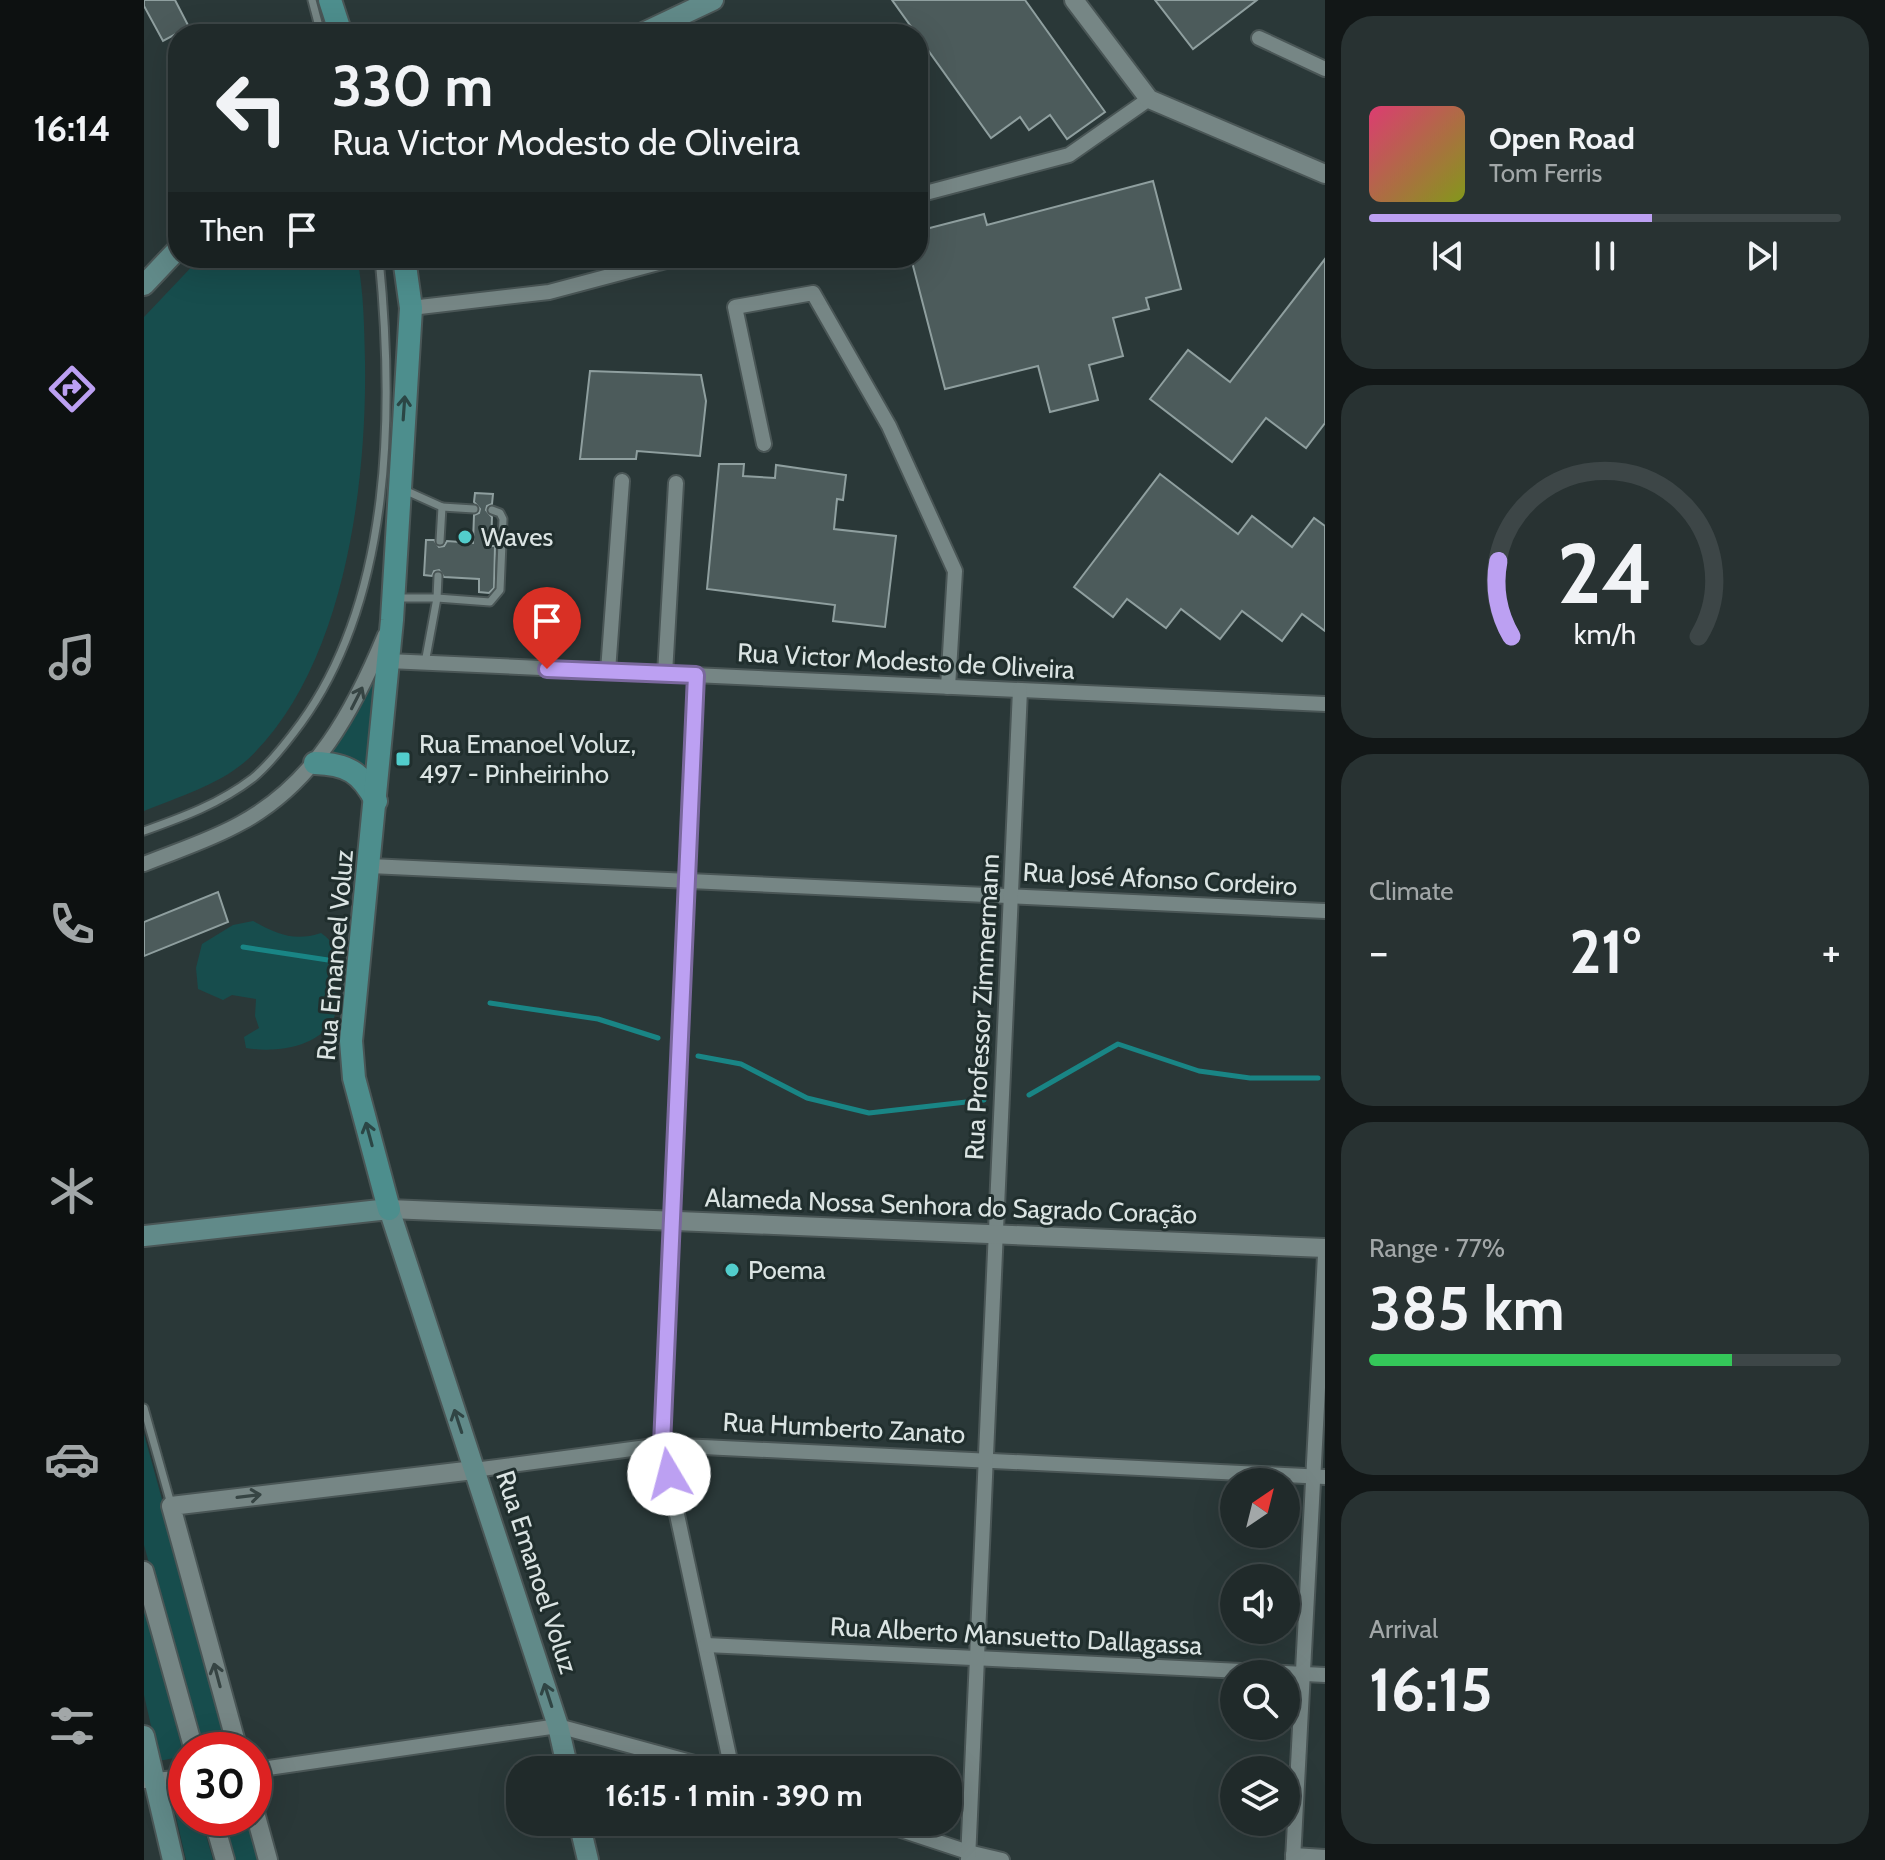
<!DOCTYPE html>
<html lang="en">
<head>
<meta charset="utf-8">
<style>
  body { margin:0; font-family:Cabin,sans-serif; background:#283232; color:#f1f3f6; height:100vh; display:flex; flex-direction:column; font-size:30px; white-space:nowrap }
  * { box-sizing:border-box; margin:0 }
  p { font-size:26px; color:#a2a7a8 }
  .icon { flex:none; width:44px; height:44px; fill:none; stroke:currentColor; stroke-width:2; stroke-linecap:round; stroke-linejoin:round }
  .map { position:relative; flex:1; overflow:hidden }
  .panel { display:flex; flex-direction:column; gap:16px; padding:16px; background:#121717; width:560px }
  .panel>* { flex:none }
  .guide { position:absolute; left:24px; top:24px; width:760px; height:244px; border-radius:32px; box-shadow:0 8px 32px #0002,0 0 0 2px #3d4647; background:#202a2a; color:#f1f3f6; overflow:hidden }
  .needle { width:52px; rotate:35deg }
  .fabs { position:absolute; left:1076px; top:1468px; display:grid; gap:16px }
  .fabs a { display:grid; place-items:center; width:80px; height:80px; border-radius:50%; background:#202a2a; box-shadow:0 8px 32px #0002,0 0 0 2px #3d4647; font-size:40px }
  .speed { position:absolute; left:24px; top:1732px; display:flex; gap:16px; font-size:40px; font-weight:700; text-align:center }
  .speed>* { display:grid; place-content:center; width:104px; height:104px; border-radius:50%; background:#202a2a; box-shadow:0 8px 32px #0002,0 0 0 2px #3d4647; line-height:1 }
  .speed .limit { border:12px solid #d22; background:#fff; color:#111 }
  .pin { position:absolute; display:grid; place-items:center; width:68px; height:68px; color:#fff; margin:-82px -34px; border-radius:50% 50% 50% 0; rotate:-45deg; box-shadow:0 0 8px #0007 }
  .pin .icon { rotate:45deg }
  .me { position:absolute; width:88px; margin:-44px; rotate:352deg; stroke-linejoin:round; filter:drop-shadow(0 0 6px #0008) }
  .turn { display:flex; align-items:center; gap:28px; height:168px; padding:0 32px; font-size:36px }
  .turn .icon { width:104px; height:104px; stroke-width:2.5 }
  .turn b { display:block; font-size:56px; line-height:68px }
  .then { display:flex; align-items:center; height:76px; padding:0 32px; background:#0003; gap:16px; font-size:30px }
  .big { font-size:60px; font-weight:700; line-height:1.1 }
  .panel .tile { flex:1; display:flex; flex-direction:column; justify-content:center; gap:12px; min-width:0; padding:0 28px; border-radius:32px; background:#283232 }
  .panel .dial { align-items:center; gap:0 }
  .dial svg { height:208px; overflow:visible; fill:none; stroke:#3d4647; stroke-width:7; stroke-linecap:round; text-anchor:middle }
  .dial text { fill:#f1f3f6; stroke:none }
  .song { display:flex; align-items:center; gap:24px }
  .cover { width:96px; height:96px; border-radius:12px; background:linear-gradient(135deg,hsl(340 70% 55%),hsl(70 70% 35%)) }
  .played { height:8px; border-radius:4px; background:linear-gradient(90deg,#bca0f2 60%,#3d4647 60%) }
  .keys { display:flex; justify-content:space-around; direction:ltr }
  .heat { display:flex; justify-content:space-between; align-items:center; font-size:44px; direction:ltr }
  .charge { height:12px; border-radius:6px; background:linear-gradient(90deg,#34c759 77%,#3d4647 0) }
  .trip { position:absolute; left:362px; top:1756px; width:456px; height:80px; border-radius:32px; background:#202a2a; box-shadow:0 8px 32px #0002,0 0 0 2px #3d4647; font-weight:700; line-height:80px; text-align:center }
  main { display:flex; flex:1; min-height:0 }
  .tab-bar { display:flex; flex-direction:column; width:144px; justify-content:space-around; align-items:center; background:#0d1111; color:#a2a7a8 }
  .tab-bar .icon { width:56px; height:56px }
  .tab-bar .on { color:#bca0f2 }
  .tab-bar b { font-size:36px; color:#f1f3f6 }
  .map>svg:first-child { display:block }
  .green { fill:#174d4d }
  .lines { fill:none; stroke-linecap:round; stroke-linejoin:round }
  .stream { stroke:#198585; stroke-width:5 }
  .building { fill:#4c5b5b; stroke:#8f9f9f; stroke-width:2 }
  .service-casing { stroke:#4a5656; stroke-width:11 }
  .minor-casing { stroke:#4a5656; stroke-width:18 }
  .tertiary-casing { stroke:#4a5656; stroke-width:22 }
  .secondary-casing { stroke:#4a5656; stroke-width:24 }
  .primary-casing { stroke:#4a5656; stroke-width:26 }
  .service { stroke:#768685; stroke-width:7 }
  .minor { stroke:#768685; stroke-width:14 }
  .tertiary { stroke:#768685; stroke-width:18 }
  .secondary { stroke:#618a89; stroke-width:20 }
  .primary { stroke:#4d8e8d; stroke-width:22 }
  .oneway { stroke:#2b4645 }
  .oneway2 { stroke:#364443 }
  .oneway3 { stroke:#304544 }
  .route-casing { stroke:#7a689d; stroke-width:20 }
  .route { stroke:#bca0f2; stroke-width:14 }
  .poi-dot { fill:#52cdcc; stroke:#202e2d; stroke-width:3 }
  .labels { text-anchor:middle; stroke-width:6; stroke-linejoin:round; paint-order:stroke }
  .poi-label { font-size:26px; fill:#dbe4e3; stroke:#202e2d; text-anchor:start }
  .street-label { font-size:26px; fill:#dbe4e3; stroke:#202e2d }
</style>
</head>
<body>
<main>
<nav class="tab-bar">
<b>16:14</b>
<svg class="icon on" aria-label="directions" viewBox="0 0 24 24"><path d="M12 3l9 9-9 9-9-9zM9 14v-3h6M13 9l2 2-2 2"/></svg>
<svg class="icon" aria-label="music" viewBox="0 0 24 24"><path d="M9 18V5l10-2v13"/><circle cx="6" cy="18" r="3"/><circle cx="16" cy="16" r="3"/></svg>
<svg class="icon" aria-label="phone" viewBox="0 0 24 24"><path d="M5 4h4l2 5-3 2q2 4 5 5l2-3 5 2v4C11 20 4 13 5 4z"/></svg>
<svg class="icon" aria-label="climate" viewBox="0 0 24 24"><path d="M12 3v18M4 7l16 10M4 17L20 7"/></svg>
<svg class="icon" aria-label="car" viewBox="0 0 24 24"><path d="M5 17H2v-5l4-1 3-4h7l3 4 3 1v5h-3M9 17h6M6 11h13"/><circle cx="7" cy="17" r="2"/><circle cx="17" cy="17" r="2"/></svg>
<svg class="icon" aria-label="filters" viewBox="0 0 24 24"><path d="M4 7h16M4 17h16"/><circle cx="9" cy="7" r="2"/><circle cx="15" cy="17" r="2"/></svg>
</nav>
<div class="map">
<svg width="1181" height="1860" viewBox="0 0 1181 1860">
  <rect width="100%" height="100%" fill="#2a3838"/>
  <g class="green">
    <path d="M56,258H213C220,292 220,327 221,361C223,487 200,670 103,760C75,785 34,797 0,811V317Z"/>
    <polygon points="228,677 238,680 229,785 183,757 207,722"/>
    <path d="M109,921C133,934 150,942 177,933C197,947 194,960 191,982C190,992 195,1003 192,1012C181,1048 131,1053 102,1048L100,1037L115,1028L111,1016L112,999L88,995L79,1000L54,989L52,968L58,944L89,925Z"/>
    <polygon points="0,1434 87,1750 57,1750 0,1545"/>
    <polygon points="0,1604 40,1756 15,1761 0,1695"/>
    <polygon points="42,1793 42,1818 57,1818 69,1860 42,1860 27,1795"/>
    <polygon points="75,1818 106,1818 117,1860 87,1860"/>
  </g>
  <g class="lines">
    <g class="stream">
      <polyline points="99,947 184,960"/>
      <polyline points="346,1003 454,1019 514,1038"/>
      <polyline points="554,1056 597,1064 663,1098 725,1113 840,1100"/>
      <polyline points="885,1095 974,1044 1055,1071 1106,1078 1174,1078"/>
    </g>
  </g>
  <g class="building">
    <polygon points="0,0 31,0 45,27 19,41 0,6"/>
    <polygon points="748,0 881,0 961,112 923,139 906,115 885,130 876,117 847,138"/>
    <polygon points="1011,0 1113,0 1049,49"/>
    <polygon points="1009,181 1037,289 1002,298 1005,309 969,318 979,356 945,365 954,400 906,412 894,366 801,389 767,258 774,258 774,231 840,214 843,225"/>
    <polygon points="1181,259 1181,423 1162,448 1122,418 1088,462 1006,399 1044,350 1086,382"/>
    <polygon points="446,371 557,375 562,401 556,456 493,451 492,459 436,459"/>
    <polygon points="575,464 600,464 599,476 631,478 632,465 702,475 699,500 693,499 690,529 752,536 741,627 689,621 691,605 563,589"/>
    <polygon points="1016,474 1094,534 1108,516 1148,547 1170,518 1181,526 1181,631 1158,614 1138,641 1098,611 1076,639 1037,609 1022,628 983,599 969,617 930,587"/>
    <polygon points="331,493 349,494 348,504 343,506 342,510 348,517 347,546 351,546 350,588 345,593 335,592 335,579 300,577 295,570 290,571 288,576 280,575 282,540 290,540 295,547 300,546 303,541 329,543 330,515 335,513 336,509 330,502"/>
    <polygon points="74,892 84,922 0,956 0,922"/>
  </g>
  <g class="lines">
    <g class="service-casing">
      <g id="service">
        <polyline points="168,0 177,34"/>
        <polyline points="258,489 298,507 296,541"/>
        <polyline points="298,507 330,509"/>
        <polyline points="254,598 293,598 294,576"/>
        <polyline points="281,663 293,598 346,602 356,590 359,519 356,513 348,510"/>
        <path d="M0,831C39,817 75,804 109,778C127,763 143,742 157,723C249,596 250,408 235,258"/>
        <polyline points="0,1408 27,1504"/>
      </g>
    </g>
    <g class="minor-casing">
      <g id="minor">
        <polyline points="1115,38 1181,69"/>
        <polyline points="774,195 925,155 1005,99"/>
        <polyline points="267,308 405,292 533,258"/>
        <polyline points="620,444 591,307 669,293 745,426 811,571 804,687"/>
        <polyline points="244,661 1181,704"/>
        <polyline points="464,671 478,481"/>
        <polyline points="521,674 532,483"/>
        <polyline points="552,675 518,1445 588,1770"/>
        <path d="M0,864C32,851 67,840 97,823C171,783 210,710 241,635"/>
        <polyline points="226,866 1181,911"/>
        <polyline points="330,1470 518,1445 1181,1477"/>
        <polyline points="562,1645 1181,1675"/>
        <polyline points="110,1770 414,1726 576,1770"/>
        <polyline points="0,1781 42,1777"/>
        <polyline points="733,1822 824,1852 858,1860"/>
        <polyline points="1149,1855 1181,1857"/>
        <polyline points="824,1860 876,690"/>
        <polyline points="1149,1860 1181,1255"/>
      </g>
    </g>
    <g class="tertiary-casing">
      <g id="tertiary">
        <polyline points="930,0 1005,99 1181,174"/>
        <polyline points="245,1209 1181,1248"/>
        <polyline points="0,1571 50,1750"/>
        <polyline points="94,1750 27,1506 330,1470"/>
        <polyline points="110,1809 124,1860"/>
        <polyline points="69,1818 81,1860"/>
      </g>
    </g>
    <g class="secondary-casing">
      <g id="secondary">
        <polyline points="497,34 569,0"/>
        <polyline points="0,285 34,249"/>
        <polyline points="0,1236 245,1209 414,1726 424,1770"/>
        <polyline points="0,1736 29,1860"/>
        <polyline points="435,1822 444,1860"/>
      </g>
    </g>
    <g class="primary-casing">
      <g id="primary">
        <polyline points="186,0 197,34"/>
        <path d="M171,763C203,764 217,772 232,801"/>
        <polyline points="245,1209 210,1078 207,1041 248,620 267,308 260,258"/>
      </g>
    </g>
    <use href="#service" class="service"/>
    <use href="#minor" class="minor"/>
    <use href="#tertiary" class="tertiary"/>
    <use href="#secondary" class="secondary"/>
    <use href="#primary" class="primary"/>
  </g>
  <defs><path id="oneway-shaft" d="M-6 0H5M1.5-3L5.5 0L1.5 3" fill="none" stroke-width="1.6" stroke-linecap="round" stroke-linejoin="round" transform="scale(2)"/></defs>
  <g class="oneway">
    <use href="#oneway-shaft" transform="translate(260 408) rotate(-86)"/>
    <use href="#oneway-shaft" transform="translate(225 1134) rotate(-105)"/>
  </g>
  <g class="oneway2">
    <use href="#oneway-shaft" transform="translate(213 698) rotate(-63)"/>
    <use href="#oneway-shaft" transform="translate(105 1496) rotate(-7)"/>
    <use href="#oneway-shaft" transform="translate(73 1675) rotate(-105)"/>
  </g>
  <g class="oneway3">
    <use href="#oneway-shaft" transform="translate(314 1421) rotate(-108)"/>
    <use href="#oneway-shaft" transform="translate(404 1695) rotate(-108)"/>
  </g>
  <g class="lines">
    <g class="route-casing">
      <polyline id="route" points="403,669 552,675 518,1445 525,1474"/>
    </g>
    <use href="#route" class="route"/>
  </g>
  <g class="poi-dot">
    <circle cx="321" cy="537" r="8"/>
    <rect x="251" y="751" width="16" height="16" rx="4"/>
    <circle cx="588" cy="1270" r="8"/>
  </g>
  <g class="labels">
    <g class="poi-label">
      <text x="337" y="546">Waves</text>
      <text x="275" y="753">Rua Emanoel Voluz,<tspan x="275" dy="30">497 - Pinheirinho</tspan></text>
      <text x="604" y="1279">Poema</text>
    </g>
    <g class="street-label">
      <text transform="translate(762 661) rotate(3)" y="9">Rua Victor Modesto de Oliveira</text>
      <text transform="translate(1016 879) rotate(3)" y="9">Rua José Afonso Cordeiro</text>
      <text transform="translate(191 955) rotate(-85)" y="9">Rua Emanoel Voluz</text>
      <text transform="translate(838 1007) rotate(-87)" y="9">Rua Professor Zimmermann</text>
      <text transform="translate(807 1206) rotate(2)" y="9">Alameda Nossa Senhora do Sagrado Coração</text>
      <text transform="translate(700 1428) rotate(3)" y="9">Rua Humberto Zanato</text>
      <text transform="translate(393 1572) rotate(72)" y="9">Rua Emanoel Voluz</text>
      <text transform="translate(872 1636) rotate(3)" y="9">Rua Alberto Mansuetto Dallagassa</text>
    </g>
  </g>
</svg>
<div class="fabs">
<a><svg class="needle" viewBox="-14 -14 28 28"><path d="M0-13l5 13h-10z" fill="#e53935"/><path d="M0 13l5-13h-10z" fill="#a2a7a8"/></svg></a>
<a><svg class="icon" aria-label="sound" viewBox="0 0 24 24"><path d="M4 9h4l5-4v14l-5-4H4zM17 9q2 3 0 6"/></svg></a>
<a><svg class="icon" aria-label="search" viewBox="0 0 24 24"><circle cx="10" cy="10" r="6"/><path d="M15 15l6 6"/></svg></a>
<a><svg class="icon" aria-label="layers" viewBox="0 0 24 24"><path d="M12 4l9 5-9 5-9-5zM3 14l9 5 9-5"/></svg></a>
</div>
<div class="speed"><div class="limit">30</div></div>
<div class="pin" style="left:403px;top:669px;background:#d93025"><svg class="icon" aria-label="arrive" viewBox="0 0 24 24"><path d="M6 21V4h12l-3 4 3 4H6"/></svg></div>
<svg class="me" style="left:525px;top:1474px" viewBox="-20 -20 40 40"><circle r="19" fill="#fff"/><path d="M0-13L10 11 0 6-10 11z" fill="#bca0f2"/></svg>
<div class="trip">16:15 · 1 min · 390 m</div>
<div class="guide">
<div class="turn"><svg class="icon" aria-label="left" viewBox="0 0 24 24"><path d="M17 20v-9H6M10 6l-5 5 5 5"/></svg><div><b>330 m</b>Rua Victor Modesto de Oliveira</div></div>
<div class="then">Then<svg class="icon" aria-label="arrive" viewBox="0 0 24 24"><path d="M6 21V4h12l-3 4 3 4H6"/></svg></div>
</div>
</div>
<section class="panel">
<div class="tile">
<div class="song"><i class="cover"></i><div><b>Open Road</b><p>Tom Ferris</p></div></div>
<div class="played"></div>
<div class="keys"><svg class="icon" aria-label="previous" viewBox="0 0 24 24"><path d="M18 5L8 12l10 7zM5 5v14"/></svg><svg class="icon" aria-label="pause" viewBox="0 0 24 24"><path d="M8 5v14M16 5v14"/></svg><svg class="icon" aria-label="next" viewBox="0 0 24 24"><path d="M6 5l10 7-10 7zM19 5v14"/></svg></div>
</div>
<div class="tile dial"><svg viewBox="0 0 100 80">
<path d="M14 69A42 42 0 1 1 86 69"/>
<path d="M14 69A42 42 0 0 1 9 40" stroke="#bca0f2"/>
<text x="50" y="56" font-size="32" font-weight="700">24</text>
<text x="50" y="72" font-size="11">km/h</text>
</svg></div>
<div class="tile"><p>Climate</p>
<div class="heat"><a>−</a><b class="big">21°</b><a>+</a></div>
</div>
<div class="tile"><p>Range · 77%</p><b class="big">385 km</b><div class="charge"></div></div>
<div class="tile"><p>Arrival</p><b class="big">16:15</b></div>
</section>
</main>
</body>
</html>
